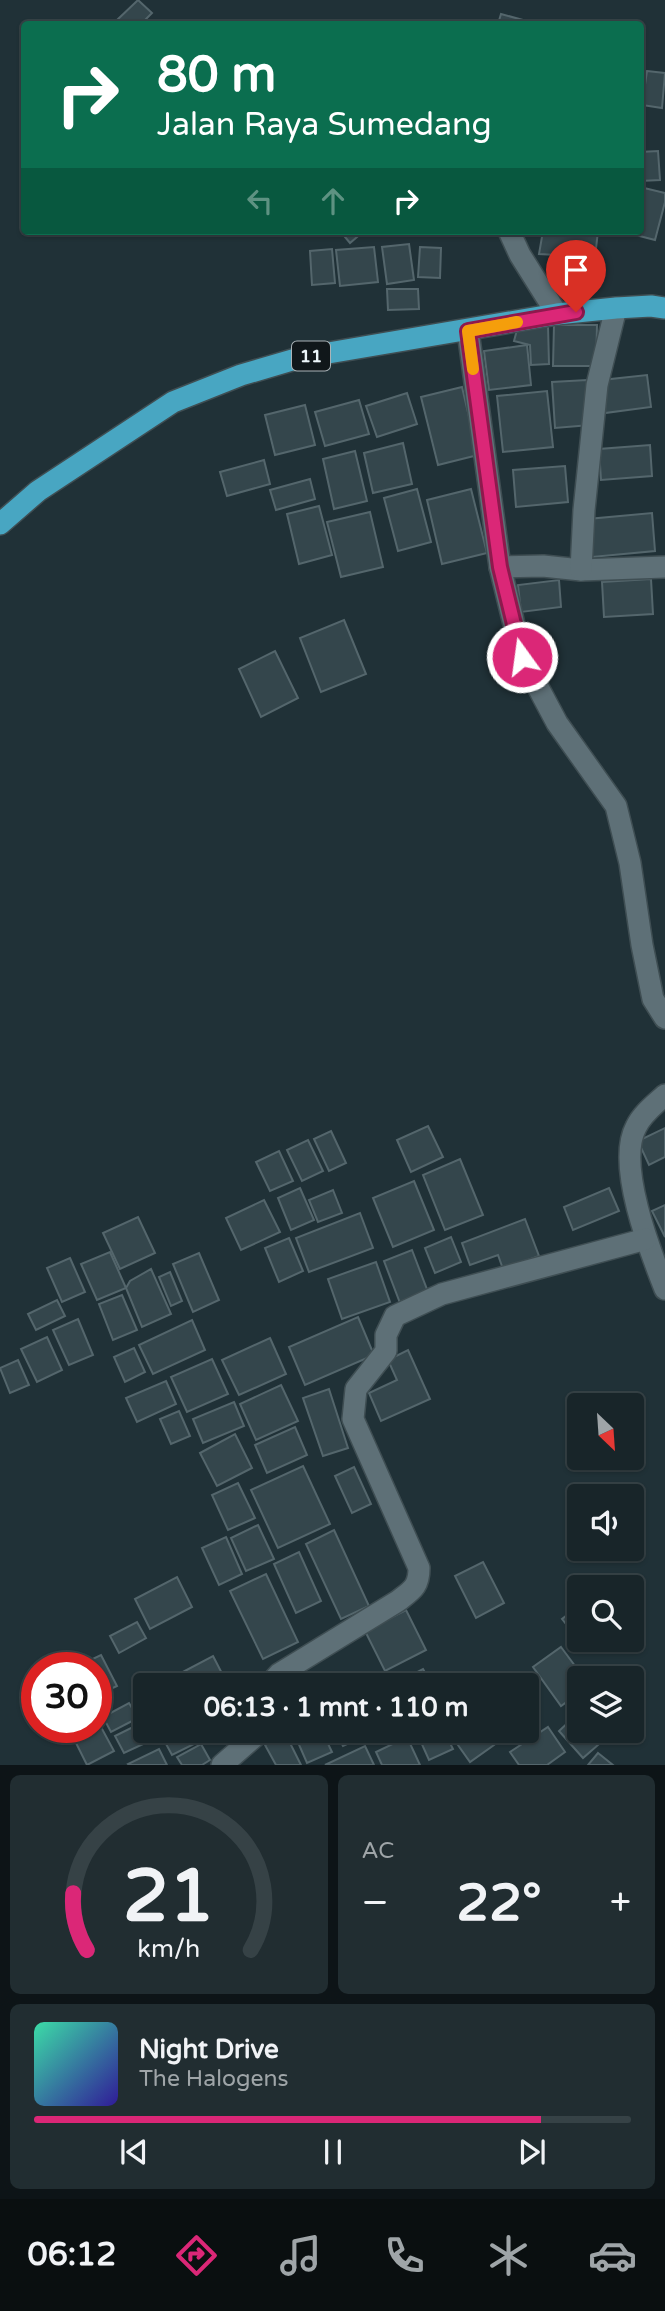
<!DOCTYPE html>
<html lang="id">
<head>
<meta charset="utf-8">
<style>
  body { margin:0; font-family:"Varela Round",sans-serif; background:#212d31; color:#f1f3f6; height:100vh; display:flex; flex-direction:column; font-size:26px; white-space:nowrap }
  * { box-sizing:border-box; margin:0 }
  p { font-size:23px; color:#9fa5a8 }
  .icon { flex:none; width:38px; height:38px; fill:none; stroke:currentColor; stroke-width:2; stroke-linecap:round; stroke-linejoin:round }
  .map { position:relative; height:1765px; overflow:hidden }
  .side { display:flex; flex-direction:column; gap:10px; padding:10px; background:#0d1417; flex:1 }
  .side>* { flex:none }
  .guide { position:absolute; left:21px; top:21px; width:623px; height:214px; border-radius:7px; box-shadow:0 2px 5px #0004,0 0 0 2px #364246; background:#0b6e4f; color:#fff; overflow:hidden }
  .needle { width:46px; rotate:155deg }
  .fabs { position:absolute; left:567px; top:1393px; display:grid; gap:14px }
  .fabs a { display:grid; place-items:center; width:77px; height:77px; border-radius:7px; background:#182529; box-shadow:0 2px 5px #0004,0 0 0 2px #364246; font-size:35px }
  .speed { position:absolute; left:21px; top:1652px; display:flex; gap:14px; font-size:35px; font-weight:700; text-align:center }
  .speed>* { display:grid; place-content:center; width:91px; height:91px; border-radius:50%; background:#182529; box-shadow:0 2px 5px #0004,0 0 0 2px #364246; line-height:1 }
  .speed .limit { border:10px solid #d22; background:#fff; color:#111 }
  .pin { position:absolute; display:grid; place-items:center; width:60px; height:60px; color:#fff; margin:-72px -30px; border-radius:50% 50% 50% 0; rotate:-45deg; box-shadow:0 0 7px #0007 }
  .pin .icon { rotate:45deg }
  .me { position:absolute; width:77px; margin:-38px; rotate:346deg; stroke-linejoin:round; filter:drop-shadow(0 0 5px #0008) }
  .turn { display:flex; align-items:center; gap:24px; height:147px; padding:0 21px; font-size:32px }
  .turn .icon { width:91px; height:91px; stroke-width:2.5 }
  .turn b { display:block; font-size:49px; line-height:60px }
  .lanes { display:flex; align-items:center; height:66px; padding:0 21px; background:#0003; justify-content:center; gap:35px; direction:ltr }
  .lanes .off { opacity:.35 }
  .big { font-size:52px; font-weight:700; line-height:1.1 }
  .side .tile { flex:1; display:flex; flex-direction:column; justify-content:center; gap:10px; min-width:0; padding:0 24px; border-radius:10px; background:#212d31 }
  .side .dial { align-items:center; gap:0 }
  .dial svg { height:182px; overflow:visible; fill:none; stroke:#364246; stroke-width:7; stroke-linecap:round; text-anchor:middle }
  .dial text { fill:#f1f3f6; stroke:none }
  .song { display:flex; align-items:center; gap:21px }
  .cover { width:84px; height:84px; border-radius:10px; background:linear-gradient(135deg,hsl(160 70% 55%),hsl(250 70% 35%)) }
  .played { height:7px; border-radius:4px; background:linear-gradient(90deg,#db2777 85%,#364246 85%) }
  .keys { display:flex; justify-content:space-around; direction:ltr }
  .heat { display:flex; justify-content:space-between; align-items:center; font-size:38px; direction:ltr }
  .side .tiles { flex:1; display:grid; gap:10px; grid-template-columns:1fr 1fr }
  .tile:last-child { grid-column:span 2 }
  .trip { position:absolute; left:133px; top:1673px; width:406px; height:70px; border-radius:7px; background:#182529; box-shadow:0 2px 5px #0004,0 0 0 2px #364246; font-weight:700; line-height:70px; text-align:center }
  .tabs { display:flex; height:112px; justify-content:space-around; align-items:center; background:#0a0f10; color:#9fa5a8 }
  .tabs .icon { width:49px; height:49px }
  .tabs .selected { color:#db2777 }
  .tabs b { font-size:32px; color:#f1f3f6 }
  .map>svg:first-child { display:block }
  .building { fill:#34464c; stroke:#54666c; stroke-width:2 }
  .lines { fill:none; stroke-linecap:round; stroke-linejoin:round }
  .minor-casing { stroke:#3f4e53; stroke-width:24 }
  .trunk-casing { stroke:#3f4e53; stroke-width:24 }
  .minor { stroke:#5e7077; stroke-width:21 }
  .trunk { stroke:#48a6c2; stroke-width:21 }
  .route-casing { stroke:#8e194d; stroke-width:18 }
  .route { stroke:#db2777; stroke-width:12 }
  .slow { stroke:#f59e0b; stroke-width:12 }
  .labels { text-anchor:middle; stroke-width:7; stroke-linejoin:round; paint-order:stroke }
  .shield { fill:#10171a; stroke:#aab3b7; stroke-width:2 }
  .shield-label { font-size:18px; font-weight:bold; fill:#ecf6fa }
</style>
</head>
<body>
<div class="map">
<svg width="665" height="1765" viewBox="0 0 665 1765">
  <rect width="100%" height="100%" fill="#203137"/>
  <g class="building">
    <polygon points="138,0 152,13 141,24 120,24 116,21"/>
    <polygon points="501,14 523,20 522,24 498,24"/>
    <polygon points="647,71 665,73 662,108 642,105"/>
    <polygon points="658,151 660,180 640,181 640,152"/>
    <polygon points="640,187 665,193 665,202 655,240 628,233 629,231 640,231"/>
    <polygon points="340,231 364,231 350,243"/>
    <polygon points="543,231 598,231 595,257 539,254"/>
    <polygon points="409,244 414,280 387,284 382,247"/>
    <polygon points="374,247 378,282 340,286 336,250"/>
    <polygon points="420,247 441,248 440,278 418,277"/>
    <polygon points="332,249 335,283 312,285 310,251"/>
    <polygon points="387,289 418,289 419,309 388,310"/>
    <polygon points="548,325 549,364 531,365 530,345 514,341 518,326"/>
    <polygon points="554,325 597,325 596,366 553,366"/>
    <polygon points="527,345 531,385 489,390 484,351"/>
    <polygon points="647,375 651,407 605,413 602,380"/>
    <polygon points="587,380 590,425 555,428 552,382"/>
    <polygon points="462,387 478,455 438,465 421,397"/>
    <polygon points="547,391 553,447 503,452 497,396"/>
    <polygon points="407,393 417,424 377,437 366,406"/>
    <polygon points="359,400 369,434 325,446 315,412"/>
    <polygon points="305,405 315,445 275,455 265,415"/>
    <polygon points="403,443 412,484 373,493 364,453"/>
    <polygon points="650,445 652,476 601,480 599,449"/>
    <polygon points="355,451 367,501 334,509 323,459"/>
    <polygon points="264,460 270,484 227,496 220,472"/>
    <polygon points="565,466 568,502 516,507 513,470"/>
    <polygon points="310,479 315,499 276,510 270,490"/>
    <polygon points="417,489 431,542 398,551 384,498"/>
    <polygon points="471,489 487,553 442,564 427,500"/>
    <polygon points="319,506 332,555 299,564 287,514"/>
    <polygon points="370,512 383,567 341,577 327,522"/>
    <polygon points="652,513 655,551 592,557 588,519"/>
    <polygon points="651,579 653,614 604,617 602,582"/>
    <polygon points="559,580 561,607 521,612 518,585"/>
    <polygon points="344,620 366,674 321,692 300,638"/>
    <polygon points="275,651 298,698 261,717 239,669"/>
    <polygon points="428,1126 443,1157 411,1172 397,1140"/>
    <polygon points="665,1128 665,1157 649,1165 638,1141"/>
    <polygon points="331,1131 346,1163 329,1171 314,1139"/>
    <polygon points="308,1140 323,1171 302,1181 287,1150"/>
    <polygon points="279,1151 293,1181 270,1191 256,1162"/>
    <polygon points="460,1159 483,1215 445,1230 423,1175"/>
    <polygon points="414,1181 434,1230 393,1247 373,1198"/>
    <polygon points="300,1188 314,1220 291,1230 278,1198"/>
    <polygon points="609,1188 619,1211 573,1230 564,1207"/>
    <polygon points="333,1190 342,1213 318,1222 309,1200"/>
    <polygon points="264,1200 280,1232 241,1250 226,1218"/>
    <polygon points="665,1205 665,1237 652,1211"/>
    <polygon points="360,1213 373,1248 309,1272 296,1238"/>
    <polygon points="138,1217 155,1253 120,1269 103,1233"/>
    <polygon points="525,1219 539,1256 503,1269 498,1255 470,1265 462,1243"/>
    <polygon points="451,1237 461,1262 435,1273 425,1248"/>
    <polygon points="289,1238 303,1271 279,1282 265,1248"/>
    <polygon points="412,1250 428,1292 400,1303 384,1261"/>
    <polygon points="110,1252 126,1288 97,1300 81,1264"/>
    <polygon points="199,1253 219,1300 193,1312 173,1264"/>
    <polygon points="70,1258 85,1292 62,1302 47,1268"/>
    <polygon points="376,1262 390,1302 342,1319 328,1279"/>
    <polygon points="151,1269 171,1314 142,1327 126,1288 130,1281"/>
    <polygon points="170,1272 182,1301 171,1306 159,1277"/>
    <polygon points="122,1295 137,1330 113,1340 99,1304"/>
    <polygon points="57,1300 65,1316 36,1330 28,1314"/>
    <polygon points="358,1317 374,1355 305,1385 289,1347"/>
    <polygon points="78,1319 93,1355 69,1365 53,1330"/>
    <polygon points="192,1320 205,1350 153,1374 139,1345"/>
    <polygon points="47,1337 62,1370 37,1382 21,1349"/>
    <polygon points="270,1338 286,1374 239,1395 222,1360"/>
    <polygon points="134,1348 145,1372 125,1382 114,1357"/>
    <polygon points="408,1350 430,1399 381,1421 369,1393 397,1380 388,1360"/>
    <polygon points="212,1359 228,1394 187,1412 171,1377"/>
    <polygon points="18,1360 29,1385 10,1393 0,1368"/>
    <polygon points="166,1381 176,1404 137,1422 126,1398"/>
    <polygon points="281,1385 298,1421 256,1440 240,1404"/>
    <polygon points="329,1389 348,1448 323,1456 303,1398"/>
    <polygon points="234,1402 244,1426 203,1443 193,1419"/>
    <polygon points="179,1411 190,1436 171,1444 160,1419"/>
    <polygon points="295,1427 307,1455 267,1473 255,1445"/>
    <polygon points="235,1434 252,1468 217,1486 200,1453"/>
    <polygon points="303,1466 330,1524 278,1548 251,1490"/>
    <polygon points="354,1467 371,1504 352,1513 335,1476"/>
    <polygon points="238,1483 255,1518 228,1530 212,1495"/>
    <polygon points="258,1525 274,1559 246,1571 231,1538"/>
    <polygon points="334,1530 369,1606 341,1619 306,1544"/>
    <polygon points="226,1537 242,1574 219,1585 202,1548"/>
    <polygon points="299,1552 321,1601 296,1613 274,1564"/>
    <polygon points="483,1562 504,1603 476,1618 455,1576"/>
    <polygon points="266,1574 298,1642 263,1659 230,1591"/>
    <polygon points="177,1577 192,1607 150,1629 135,1599"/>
    <polygon points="579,1606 579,1640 588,1640 582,1644 562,1619"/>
    <polygon points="406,1610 426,1650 385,1671 365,1631"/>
    <polygon points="137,1622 146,1638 119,1653 110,1636"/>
    <polygon points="561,1647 584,1678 579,1678 579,1693 561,1706 533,1667"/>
    <polygon points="101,1655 117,1686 100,1694 96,1688 96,1668 86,1668 84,1663"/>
    <polygon points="213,1656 228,1685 185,1685 179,1674"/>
    <polygon points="423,1669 432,1685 395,1685 394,1684"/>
    <polygon points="37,1687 37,1722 36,1723 21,1695"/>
    <polygon points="129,1703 138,1718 111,1732 103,1717"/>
    <polygon points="573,1718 579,1725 579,1731 585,1731 598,1745 583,1758 559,1731"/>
    <polygon points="145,1721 145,1731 150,1731 154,1739 124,1753 115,1736"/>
    <polygon points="101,1727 114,1751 87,1765 75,1741"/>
    <polygon points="548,1727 565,1752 547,1765 519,1765 510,1752"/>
    <polygon points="159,1731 195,1731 200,1741 172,1755"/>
    <polygon points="293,1731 322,1731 332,1752 307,1763"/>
    <polygon points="335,1731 375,1731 343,1746"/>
    <polygon points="416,1731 444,1731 453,1749 429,1760"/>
    <polygon points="463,1731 484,1731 494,1745 470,1762 453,1738"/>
    <polygon points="493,1731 517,1731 502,1742"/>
    <polygon points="286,1735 301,1765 276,1765 265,1745"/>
    <polygon points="407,1737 420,1765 382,1765 376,1752"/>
    <polygon points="201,1744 210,1760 202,1765 182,1765 177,1757"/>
    <polygon points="365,1746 374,1765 325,1765"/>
    <polygon points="159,1749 167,1765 129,1765 128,1764"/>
    <polygon points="598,1753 613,1765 588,1765"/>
  </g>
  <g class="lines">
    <g class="minor-casing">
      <g id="minor">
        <polyline points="509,231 520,255 557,314"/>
        <polyline points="468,331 500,567 522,657 557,723 616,806 630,863 642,945 653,999 665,1018"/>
        <polyline points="500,567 543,566 581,570 665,567"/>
        <polyline points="581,570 584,510 597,385 616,308"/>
        <path d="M665,1095C655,1104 642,1114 636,1127C616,1164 650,1251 665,1289"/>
        <path d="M269,1685L279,1674L398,1601C412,1590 419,1587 419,1568L353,1419L356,1389L386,1351V1335L395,1316L442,1294L646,1239"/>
        <polyline points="222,1765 261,1731"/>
      </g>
    </g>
    <g class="trunk-casing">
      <polyline id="trunk" points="0,524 38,491 173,402 241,375 299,358 557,314 616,308 651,306 665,308"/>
    </g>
    <use href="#minor" class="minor"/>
    <use href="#trunk" class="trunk"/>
  </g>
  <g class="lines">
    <g class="route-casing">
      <polyline id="route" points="522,657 500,567 468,331 576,312"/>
    </g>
    <use href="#route" class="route"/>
    <polyline class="slow" points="473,369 468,331 517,322"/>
  </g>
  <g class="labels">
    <rect class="shield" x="292" y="341.5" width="38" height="29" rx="5"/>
    <g class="shield-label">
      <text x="311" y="362">11</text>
    </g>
  </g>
</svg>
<div class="fabs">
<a><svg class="needle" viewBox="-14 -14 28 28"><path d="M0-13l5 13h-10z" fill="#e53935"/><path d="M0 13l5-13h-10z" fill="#9fa5a8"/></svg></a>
<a><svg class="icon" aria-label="sound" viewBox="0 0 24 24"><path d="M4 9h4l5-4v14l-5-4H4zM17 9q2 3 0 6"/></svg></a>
<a><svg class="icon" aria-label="search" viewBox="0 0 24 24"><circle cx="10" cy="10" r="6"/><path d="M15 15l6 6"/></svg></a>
<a><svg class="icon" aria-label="layers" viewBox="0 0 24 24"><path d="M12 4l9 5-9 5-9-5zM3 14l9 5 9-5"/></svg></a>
</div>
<div class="speed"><div class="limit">30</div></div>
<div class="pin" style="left:576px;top:312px;background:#d93025"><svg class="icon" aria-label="arrive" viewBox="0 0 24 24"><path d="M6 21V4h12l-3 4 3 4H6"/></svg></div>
<svg class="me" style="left:522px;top:657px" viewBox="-20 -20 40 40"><circle r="17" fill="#db2777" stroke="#fff" stroke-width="3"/><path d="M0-11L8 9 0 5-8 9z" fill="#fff"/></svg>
<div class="trip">06:13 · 1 mnt · 110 m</div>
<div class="guide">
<div class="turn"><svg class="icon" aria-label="right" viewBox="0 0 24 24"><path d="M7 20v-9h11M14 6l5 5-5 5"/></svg><div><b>80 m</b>Jalan Raya Sumedang</div></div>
<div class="lanes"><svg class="icon off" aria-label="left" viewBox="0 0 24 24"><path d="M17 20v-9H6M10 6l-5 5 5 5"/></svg><svg class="icon off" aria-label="ahead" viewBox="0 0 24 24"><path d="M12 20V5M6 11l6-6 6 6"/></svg><svg class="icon" aria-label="right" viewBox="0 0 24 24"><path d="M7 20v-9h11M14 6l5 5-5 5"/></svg></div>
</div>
</div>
<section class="side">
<div class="tiles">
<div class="tile dial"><svg viewBox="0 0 100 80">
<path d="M14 69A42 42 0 1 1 86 69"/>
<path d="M14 69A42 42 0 0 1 8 44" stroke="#db2777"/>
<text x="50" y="56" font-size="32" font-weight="700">21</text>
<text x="50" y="72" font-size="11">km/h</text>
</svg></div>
<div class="tile"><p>AC</p>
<div class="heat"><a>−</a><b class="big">22°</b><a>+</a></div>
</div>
<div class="tile">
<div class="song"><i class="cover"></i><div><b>Night Drive</b><p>The Halogens</p></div></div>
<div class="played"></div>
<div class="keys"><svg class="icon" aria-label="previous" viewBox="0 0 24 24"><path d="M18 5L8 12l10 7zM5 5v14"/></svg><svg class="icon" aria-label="pause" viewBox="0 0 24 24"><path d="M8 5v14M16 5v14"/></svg><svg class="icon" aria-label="next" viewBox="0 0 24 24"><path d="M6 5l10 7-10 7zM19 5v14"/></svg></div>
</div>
</div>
</section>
<nav class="tabs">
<b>06:12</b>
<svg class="icon selected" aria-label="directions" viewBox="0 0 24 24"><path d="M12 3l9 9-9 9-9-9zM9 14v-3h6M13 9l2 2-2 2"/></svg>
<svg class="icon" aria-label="music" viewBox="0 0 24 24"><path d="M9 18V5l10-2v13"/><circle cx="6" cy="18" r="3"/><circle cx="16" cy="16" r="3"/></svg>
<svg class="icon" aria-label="phone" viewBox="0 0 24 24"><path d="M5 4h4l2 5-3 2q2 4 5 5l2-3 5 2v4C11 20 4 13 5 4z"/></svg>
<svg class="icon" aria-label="climate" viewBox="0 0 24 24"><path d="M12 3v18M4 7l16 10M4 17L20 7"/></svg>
<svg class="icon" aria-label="car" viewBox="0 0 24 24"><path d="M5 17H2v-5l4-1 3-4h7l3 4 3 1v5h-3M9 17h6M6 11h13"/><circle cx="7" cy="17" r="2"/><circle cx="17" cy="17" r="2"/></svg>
</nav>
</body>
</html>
